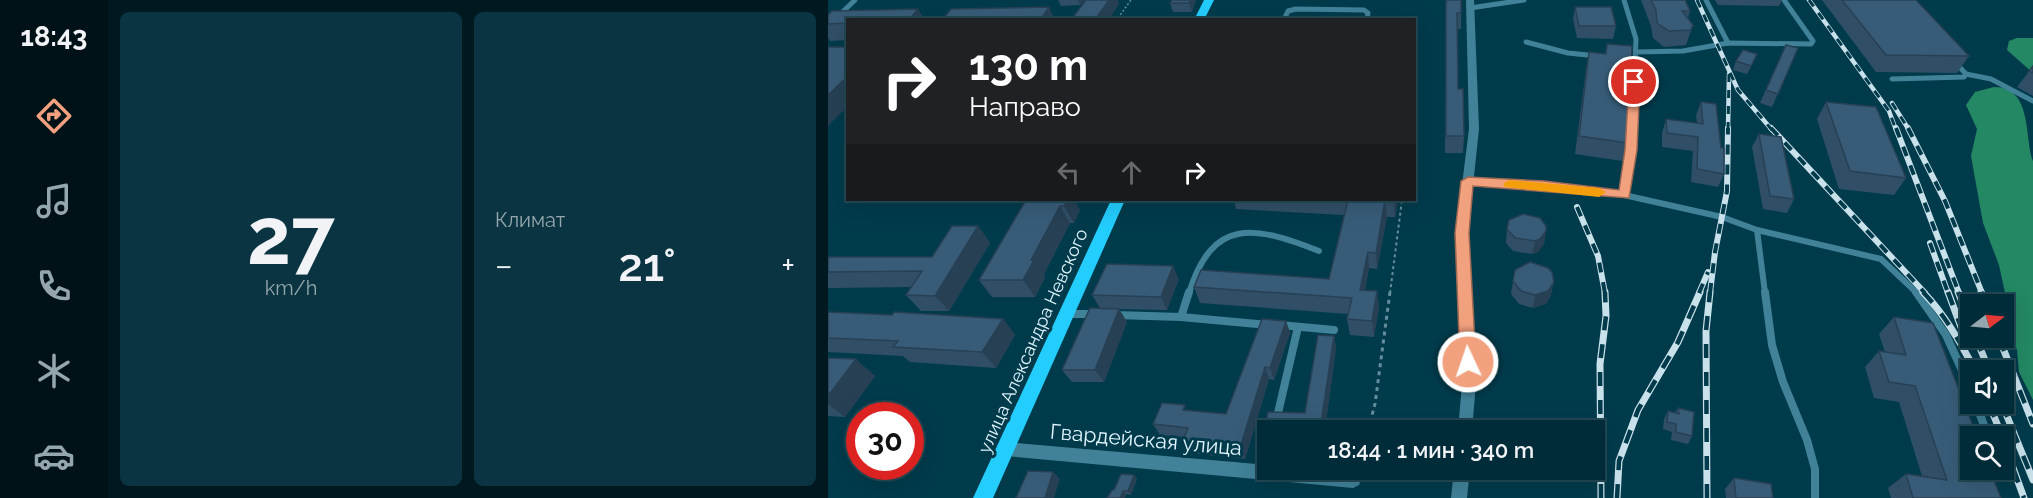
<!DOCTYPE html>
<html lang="ru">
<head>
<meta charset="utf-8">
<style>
  body { margin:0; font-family:Raleway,sans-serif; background:#0a3441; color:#f1f3f6; height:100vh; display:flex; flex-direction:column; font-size:22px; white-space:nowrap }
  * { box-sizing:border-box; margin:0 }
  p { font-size:20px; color:#95a7ae }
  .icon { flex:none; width:33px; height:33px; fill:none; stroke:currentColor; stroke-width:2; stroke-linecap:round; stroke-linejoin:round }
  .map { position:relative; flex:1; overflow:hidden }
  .side { display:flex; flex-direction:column; gap:12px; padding:12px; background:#00181f; width:720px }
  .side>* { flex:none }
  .banner { position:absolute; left:18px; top:18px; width:570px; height:183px; border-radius:0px; box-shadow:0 6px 24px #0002,0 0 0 2px #224853; background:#202124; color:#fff; overflow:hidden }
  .needle { width:39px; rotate:74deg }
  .buttons { position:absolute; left:1132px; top:294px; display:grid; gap:12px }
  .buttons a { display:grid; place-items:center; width:54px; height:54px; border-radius:0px; background:#002c39; box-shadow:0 6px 24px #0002,0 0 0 2px #224853; font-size:30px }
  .speed { position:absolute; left:18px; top:402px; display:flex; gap:12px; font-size:30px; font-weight:700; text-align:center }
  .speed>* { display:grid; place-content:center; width:78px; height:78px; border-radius:50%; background:#002c39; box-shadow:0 6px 24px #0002,0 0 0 2px #224853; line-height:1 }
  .speed .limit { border:9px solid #d22; background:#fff; color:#111 }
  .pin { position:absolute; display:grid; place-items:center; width:51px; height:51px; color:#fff; margin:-26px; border:3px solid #fff; border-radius:50%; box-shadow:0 2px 6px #0007 }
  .me { position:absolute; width:66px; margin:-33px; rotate:357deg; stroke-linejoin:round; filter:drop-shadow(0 0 4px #0008) }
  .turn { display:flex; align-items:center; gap:21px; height:126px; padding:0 24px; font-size:27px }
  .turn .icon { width:78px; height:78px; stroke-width:2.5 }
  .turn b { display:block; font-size:42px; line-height:51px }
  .lanes { display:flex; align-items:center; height:57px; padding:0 24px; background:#0003; justify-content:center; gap:30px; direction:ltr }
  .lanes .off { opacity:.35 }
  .big { font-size:45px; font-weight:600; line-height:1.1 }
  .side .widget { flex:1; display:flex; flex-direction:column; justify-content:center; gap:9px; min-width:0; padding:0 21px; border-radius:9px; background:#0a3441 }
  .side .dial { align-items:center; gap:0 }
  .dial b { font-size:78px; line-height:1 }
  .heat { display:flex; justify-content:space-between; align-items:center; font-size:33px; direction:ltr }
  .side .tiles { flex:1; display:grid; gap:12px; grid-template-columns:repeat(2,1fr) }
  .trip { position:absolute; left:429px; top:420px; width:348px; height:60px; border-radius:0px; background:#002c39; box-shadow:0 6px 24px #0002,0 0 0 2px #224853; font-weight:600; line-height:60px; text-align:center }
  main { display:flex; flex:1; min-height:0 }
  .tab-bar { display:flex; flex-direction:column; width:108px; justify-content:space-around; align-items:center; background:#001217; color:#95a7ae }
  .tab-bar .icon { width:42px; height:42px }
  .tab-bar .current { color:#f2a17e }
  .tab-bar b { font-size:27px; color:#f1f3f6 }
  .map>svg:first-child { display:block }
  .water { fill:#238863 }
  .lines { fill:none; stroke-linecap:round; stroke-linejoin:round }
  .path-far2 { stroke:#648e9b; stroke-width:1.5; stroke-dasharray:2 2; stroke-linecap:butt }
  .path-far1 { stroke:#648e9b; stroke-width:2; stroke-dasharray:3 3; stroke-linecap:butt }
  .path { stroke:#648e9b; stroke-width:3; stroke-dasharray:4 4; stroke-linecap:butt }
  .service-far2 { stroke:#418299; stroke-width:5 }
  .service-far1 { stroke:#418299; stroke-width:6 }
  .service { stroke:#418299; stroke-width:8 }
  .minor { fill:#418299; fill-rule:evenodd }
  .primary { fill:#23cdfd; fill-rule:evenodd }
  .rail-far2-casing { stroke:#c8e1eb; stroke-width:4.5 }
  .rail-far1-casing { stroke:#c8e1eb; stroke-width:6 }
  .rail-casing { stroke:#c8e1eb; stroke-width:7 }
  .rail-far2 { stroke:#003b4c; stroke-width:3; stroke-dasharray:8; stroke-linecap:butt }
  .rail-far1 { stroke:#003b4c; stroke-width:4; stroke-dasharray:10; stroke-linecap:butt }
  .rail { stroke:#003b4c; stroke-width:4.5; stroke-dasharray:14; stroke-linecap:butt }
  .wall { fill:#304f67 }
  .shaded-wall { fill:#274054 }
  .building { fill:#385c78; stroke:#274054; stroke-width:1.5 }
  .route { fill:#f2a17e; stroke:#9d6952; stroke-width:1.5 }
  .slow { fill:#f59e0b }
  .labels { text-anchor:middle; stroke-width:6; stroke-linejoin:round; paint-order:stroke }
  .street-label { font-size:18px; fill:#e0f5fe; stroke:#003b4c }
  .near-street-label { font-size:21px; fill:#e0f5fe; stroke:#003b4c }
</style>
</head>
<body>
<main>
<nav class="tab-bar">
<b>18:43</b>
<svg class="icon current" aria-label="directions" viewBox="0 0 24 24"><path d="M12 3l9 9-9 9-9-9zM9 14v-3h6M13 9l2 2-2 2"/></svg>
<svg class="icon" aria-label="music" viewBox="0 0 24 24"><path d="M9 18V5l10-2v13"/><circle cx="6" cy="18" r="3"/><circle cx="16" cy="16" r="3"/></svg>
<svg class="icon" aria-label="phone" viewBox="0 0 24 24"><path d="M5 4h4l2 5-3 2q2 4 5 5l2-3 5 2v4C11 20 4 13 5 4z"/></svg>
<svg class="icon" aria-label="climate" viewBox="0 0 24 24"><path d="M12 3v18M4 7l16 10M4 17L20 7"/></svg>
<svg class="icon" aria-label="car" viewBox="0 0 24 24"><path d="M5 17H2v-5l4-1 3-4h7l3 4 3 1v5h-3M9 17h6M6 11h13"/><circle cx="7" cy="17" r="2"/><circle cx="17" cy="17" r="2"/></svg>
</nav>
<section class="side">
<div class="tiles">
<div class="widget dial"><b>27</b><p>km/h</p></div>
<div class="widget"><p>Климат</p>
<div class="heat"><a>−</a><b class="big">21°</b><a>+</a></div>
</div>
</div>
</section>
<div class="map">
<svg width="1205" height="498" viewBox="0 0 1205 498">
  <rect width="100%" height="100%" fill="#003b4c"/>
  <g class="water">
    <polygon points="1189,38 1205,38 1205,73 1179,50 1181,41"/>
    <path d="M1166,87C1205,87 1196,137 1205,161V400L1191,372L1189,350L1181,330L1179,302L1171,265L1155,223L1143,156L1149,129L1138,105L1147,92Z"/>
  </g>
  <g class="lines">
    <polyline class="path-far2" points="290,18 303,0"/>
    <polyline class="path-far1" points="562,293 574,200"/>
    <polyline class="path" points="540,430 547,404 562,292"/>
    <g class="service-far2">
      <polyline points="796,0 808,39 804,130"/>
      <polyline points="878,0 900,43"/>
      <polyline points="642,8 696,0"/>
      <polyline points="456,20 460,11 468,9 536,10 540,13 539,20"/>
      <polyline points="0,26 27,0"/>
      <polyline points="698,42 740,53 769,56"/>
      <polyline points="808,52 855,51 900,43 983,44 985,41 956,0"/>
      <polyline points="1138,74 1163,79 1205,101"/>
      <polyline points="1064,79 1136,77 1138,74 1127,62"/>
    </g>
    <g class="service-far1">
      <polyline points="640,181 716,186 796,195 894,217 929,230 1053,259 1089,293"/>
      <polyline points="796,195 804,128"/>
      <polyline points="929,230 937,293"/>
      <path d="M361,293C385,216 427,226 491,251"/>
    </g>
    <g class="service">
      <polyline points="937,292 944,345 955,382 979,440 987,469 987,498"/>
      <polyline points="1088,292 1118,335 1143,390"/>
      <polyline points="239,314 267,314"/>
      <polyline points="287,315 353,317 440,325"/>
      <polyline points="353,317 361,292"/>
      <polyline points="452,325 506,330"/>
      <polyline points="1148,404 1160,436"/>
      <polyline points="450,413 470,327"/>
      <polyline points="1172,470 1174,473"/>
    </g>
    <g class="minor">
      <polygon points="638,0 646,0 651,129 640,233 648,384 644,430 630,430 634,384 628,233 641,129"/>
      <path d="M178,442L440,465V470C464,470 508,466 531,475L533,480L531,485L525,488L178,456L173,454L170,449L173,444Z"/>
      <polygon points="626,470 642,470 639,498 623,498"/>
    </g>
    <g class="primary">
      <polygon points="376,0 386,0 376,20 366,20"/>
      <polygon points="283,200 297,200 165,498 145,498"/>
    </g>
    <g class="rail-far2-casing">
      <g id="rail-far2">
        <polyline points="869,0 910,90 944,130"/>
        <polyline points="981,0 1061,111 1068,130"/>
        <polyline points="1064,103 1081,130"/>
        <polyline points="900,130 901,74"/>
      </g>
    </g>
    <g class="rail-far1-casing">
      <g id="rail-far1">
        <polyline points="943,128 1097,293"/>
        <polyline points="1068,128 1131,293"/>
        <polyline points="1080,128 1117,201 1154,293"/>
        <polyline points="749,207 770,256 777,293"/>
        <polyline points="1102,243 1120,293"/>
        <polyline points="871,293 880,272"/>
        <polyline points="882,293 887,252 899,191 900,128"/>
      </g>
    </g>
    <g class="rail-casing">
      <g id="rail">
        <path d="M1095,292C1117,315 1132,342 1147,370"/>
        <polyline points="1120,292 1137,338"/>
        <polyline points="1130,292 1143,324"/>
        <polyline points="1153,292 1158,304"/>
        <polyline points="1148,338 1161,370"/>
        <polyline points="1171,338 1205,424"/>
        <polyline points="1161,404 1174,436"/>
        <polyline points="1174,404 1205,480"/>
        <polyline points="1176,443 1196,498"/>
        <polyline points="773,498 772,364 778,316 777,292"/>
        <polyline points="789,498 791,461 810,410 850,342 872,292"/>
        <polyline points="879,498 878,331 882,292"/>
      </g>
    </g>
    <use href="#rail-far2" class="rail-far2"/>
    <use href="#rail-far1" class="rail-far1"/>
    <use href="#rail" class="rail"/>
  </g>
  <g class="wall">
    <polygon points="230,0 257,0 252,5 233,6"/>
    <polygon points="368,0 364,12 345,12 342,3"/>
    <polygon points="618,0 633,13 633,29 629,29 630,89 636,136 635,153 617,153"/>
    <polygon points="813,0 857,0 862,11 860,18 865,25 858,45 836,47 825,38 823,26"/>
    <polygon points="887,0 954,0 951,6 890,5"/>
    <polygon points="994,0 1088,0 1141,56 1129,73 1048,72"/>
    <polygon points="747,7 788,26 785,39 749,38 745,19"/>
    <polygon points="0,15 20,20 20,40 2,41 0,38"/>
    <polygon points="779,44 800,143 795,161 747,154 758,69 761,52 777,54"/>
    <polygon points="958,45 970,48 944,107 932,103"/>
    <polygon points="908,61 925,63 919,74 905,70"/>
    <polygon points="1205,66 1205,96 1189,87"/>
    <polygon points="873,102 896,174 890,187 863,182 865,151 834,147 834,133 838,119 869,123 868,115"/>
    <polygon points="998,102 1078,178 1066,195 1011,189 989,119"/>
    <polygon points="931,134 966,199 959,213 935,209 924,147"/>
    <polygon points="102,200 127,200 125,203 105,203"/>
    <polygon points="198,200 246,200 252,210 246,223 242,223 216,274 217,277 207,297 164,297 151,280"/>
    <polygon points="406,200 570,200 567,217 559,217 549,269 541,268 537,290 549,291 551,307 546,337 522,335 519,319 520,314 372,303 366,287 501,279 516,215 408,209"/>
    <polygon points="150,226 162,243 121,311 93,311 78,295 83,287 0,288 0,257 104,257"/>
    <polygon points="679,229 718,231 716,244 710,252 704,254 685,251 678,243"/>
    <polygon points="687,270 723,295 718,304 705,308 691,304 683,294"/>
    <polygon points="351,279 339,310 291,309 299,322 276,382 244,382 234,370 272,308 264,295"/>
    <polygon points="0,312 175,319 187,335 168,368 82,362 75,356 0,352"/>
    <polygon points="1066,317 1173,498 1063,498 1060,488 1078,474 1094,476 1071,402 1046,398 1037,367 1051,351 1057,352 1051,334"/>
    <polygon points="458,321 462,333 446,380 441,379 417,459 361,453 354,442 356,437 332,435 325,424 360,411 398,414"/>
    <polygon points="490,335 506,336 508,348 497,430 440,430 440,455 438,455 434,444 440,412 477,413"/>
    <polygon points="0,358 47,376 17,417 0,416"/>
    <polygon points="850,408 864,436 860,444 843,440 844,432 835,429 836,419 840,411 847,413"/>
    <polygon points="681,470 704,470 700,480 692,481 683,475"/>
    <polygon points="306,475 309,479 303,495 298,494 297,498 279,498 286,490"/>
    <polygon points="906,478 945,498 898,498 897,489"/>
  </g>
  <g class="shaded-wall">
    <polygon points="250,0 257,0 252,5"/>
    <polygon points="281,0 290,0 291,4 281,20 267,20"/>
    <polygon points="363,0 368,0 364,12 361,3"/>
    <polygon points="221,7 227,20 213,20"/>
    <polygon points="90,9 97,20 81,20"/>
    <polygon points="20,76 20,106 0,126 0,95"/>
    <polygon points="239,200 246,200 252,210 246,223 236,206"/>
    <polygon points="557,200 559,217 549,269 548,253"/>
    <polygon points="567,200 570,200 567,217 566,201"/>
    <polygon points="232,206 242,223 216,274 217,277 207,297 195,280 203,260"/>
    <polygon points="150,226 162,243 121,311 107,296"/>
    <polygon points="718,231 716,244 710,252 704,254 707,241"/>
    <polygon points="540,252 541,268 534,306 532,290"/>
    <polygon points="345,266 351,279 339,310 333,297"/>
    <polygon points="726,282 723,295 718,304 705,308 707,295"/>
    <polygon points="549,291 551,307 546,337 544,321"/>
    <polygon points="291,309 299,322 276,382 267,370"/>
    <polygon points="175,319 187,335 168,368 154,352"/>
    <polygon points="458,321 462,333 446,380 442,368"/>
    <polygon points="506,336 508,348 497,430 492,430"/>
    <polygon points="28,359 47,376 17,417 0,404 0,396"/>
    <polygon points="437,367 441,379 417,459 412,448"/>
    <polygon points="703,470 704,470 700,480 692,481 694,474"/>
    <polygon points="225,472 232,479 226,498 217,498"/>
    <polygon points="306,475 309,479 303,495 300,491"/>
    <polygon points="295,491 298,494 297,498 292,498"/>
  </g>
  <g class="building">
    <polygon points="258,0 281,0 267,20 243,20"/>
    <polygon points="344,0 363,0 361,3 342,3"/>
    <polygon points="618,0 633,0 633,13 629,13 630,89 635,89 636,136 618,136"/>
    <polygon points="823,0 857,0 862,11 854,11 865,25 863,30 841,31 829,23 828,10"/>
    <polygon points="1014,0 1088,0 1141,56 1058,55"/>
    <polygon points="221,7 213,19 114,20 123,9"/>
    <polygon points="747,7 783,7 788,26 751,26"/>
    <polygon points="90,9 81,20 20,20 20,23 0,24 0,15 4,11"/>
    <polygon points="779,44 804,46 800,143 751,136 761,52 778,54"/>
    <polygon points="958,45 970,48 950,94 938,90"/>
    <polygon points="0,47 20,47 20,76 0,95"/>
    <polygon points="915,50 929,54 923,66 908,61"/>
    <polygon points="1205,66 1205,73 1201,71"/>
    <polygon points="873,102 888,104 893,148 896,148 896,174 869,169 870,137 839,133 838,119 875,124"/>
    <polygon points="998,102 1048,107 1078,178 1022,171"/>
    <polygon points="931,134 953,137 966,199 942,196"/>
    <polygon points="198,200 239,200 236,206 232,206 203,260 206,260 195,280 151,280"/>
    <polygon points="520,200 567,200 566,201 557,200 548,253 540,252 532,290 549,291 544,321 519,319 524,298 366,287 373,270 501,279"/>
    <polygon points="695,214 712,218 718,226 718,231 712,239 707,241 687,238 679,229 681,220"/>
    <polygon points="124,226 150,226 107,296 78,295 94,271 0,272 0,257 104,257"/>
    <polygon points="702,262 720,268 724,272 726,282 720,291 707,295 693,291 685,281 687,270"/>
    <polygon points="279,264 345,266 333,297 264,295"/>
    <polygon points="262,308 291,309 267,370 234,370"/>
    <polygon points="0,312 64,315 66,312 175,319 154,352 65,347 70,341 0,338"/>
    <polygon points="1066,317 1105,323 1149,436 1143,436 1143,470 1162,470 1173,498 1085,498 1078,474 1119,480 1087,386 1061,382 1051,351 1078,355"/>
    <polygon points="434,319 458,321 442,368 437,367 412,448 354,442 360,428 325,424 334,403 357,405 355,410 398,414"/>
    <polygon points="490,335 506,336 492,430 440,430 440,444 434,444 440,412 477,413"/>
    <polygon points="0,358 28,359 0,396"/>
    <polygon points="850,408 866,412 864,436 848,432 848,424 839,422 840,411 851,414"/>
    <polygon points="687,470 703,470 702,472 694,474"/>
    <polygon points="200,471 225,472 217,498 188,498"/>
    <polygon points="293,474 306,475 300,491 295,491 292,498 279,498 284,490 286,490"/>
    <polygon points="906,478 943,484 945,498 908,498"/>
  </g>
  <polygon class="route" points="806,79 812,82 809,150 801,198 645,186 641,233 648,362 646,367 640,369 635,367 632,362 627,233 633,181 640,177 716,181 791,190 797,150 801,82"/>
  <polygon class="slow" points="681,180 771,188 778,192 771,197 677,187 675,184"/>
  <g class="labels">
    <g class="street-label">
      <text transform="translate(205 341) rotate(-66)" y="6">улица Александра Невского</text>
    </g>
    <g class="near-street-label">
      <text transform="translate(318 440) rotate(5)" y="7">Гвардейская улица</text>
    </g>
  </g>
</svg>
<div class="buttons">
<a><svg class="needle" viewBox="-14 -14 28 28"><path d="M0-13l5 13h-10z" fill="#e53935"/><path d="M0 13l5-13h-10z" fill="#95a7ae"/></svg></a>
<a><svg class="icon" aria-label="sound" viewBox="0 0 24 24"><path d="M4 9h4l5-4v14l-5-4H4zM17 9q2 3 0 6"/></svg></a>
<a><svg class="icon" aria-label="search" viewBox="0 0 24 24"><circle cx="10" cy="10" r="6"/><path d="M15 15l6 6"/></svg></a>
</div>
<div class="speed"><div class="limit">30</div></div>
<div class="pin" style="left:806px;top:82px;background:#d93025"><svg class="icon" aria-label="arrive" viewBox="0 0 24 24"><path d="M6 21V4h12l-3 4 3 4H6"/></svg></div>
<svg class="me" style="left:640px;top:362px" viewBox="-20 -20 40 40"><circle r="17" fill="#f2a17e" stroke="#fff" stroke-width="3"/><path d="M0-11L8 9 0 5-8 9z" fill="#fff"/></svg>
<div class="trip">18:44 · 1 мин · 340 m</div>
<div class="banner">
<div class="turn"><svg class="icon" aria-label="right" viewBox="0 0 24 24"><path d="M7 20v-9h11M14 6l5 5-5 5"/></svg><div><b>130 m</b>Направо</div></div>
<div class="lanes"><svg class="icon off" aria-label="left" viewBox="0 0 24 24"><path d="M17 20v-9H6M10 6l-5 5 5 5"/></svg><svg class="icon off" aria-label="ahead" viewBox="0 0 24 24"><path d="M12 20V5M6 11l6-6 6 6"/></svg><svg class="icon" aria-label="right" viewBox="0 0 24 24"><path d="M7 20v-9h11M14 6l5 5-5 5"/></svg></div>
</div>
</div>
</main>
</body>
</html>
